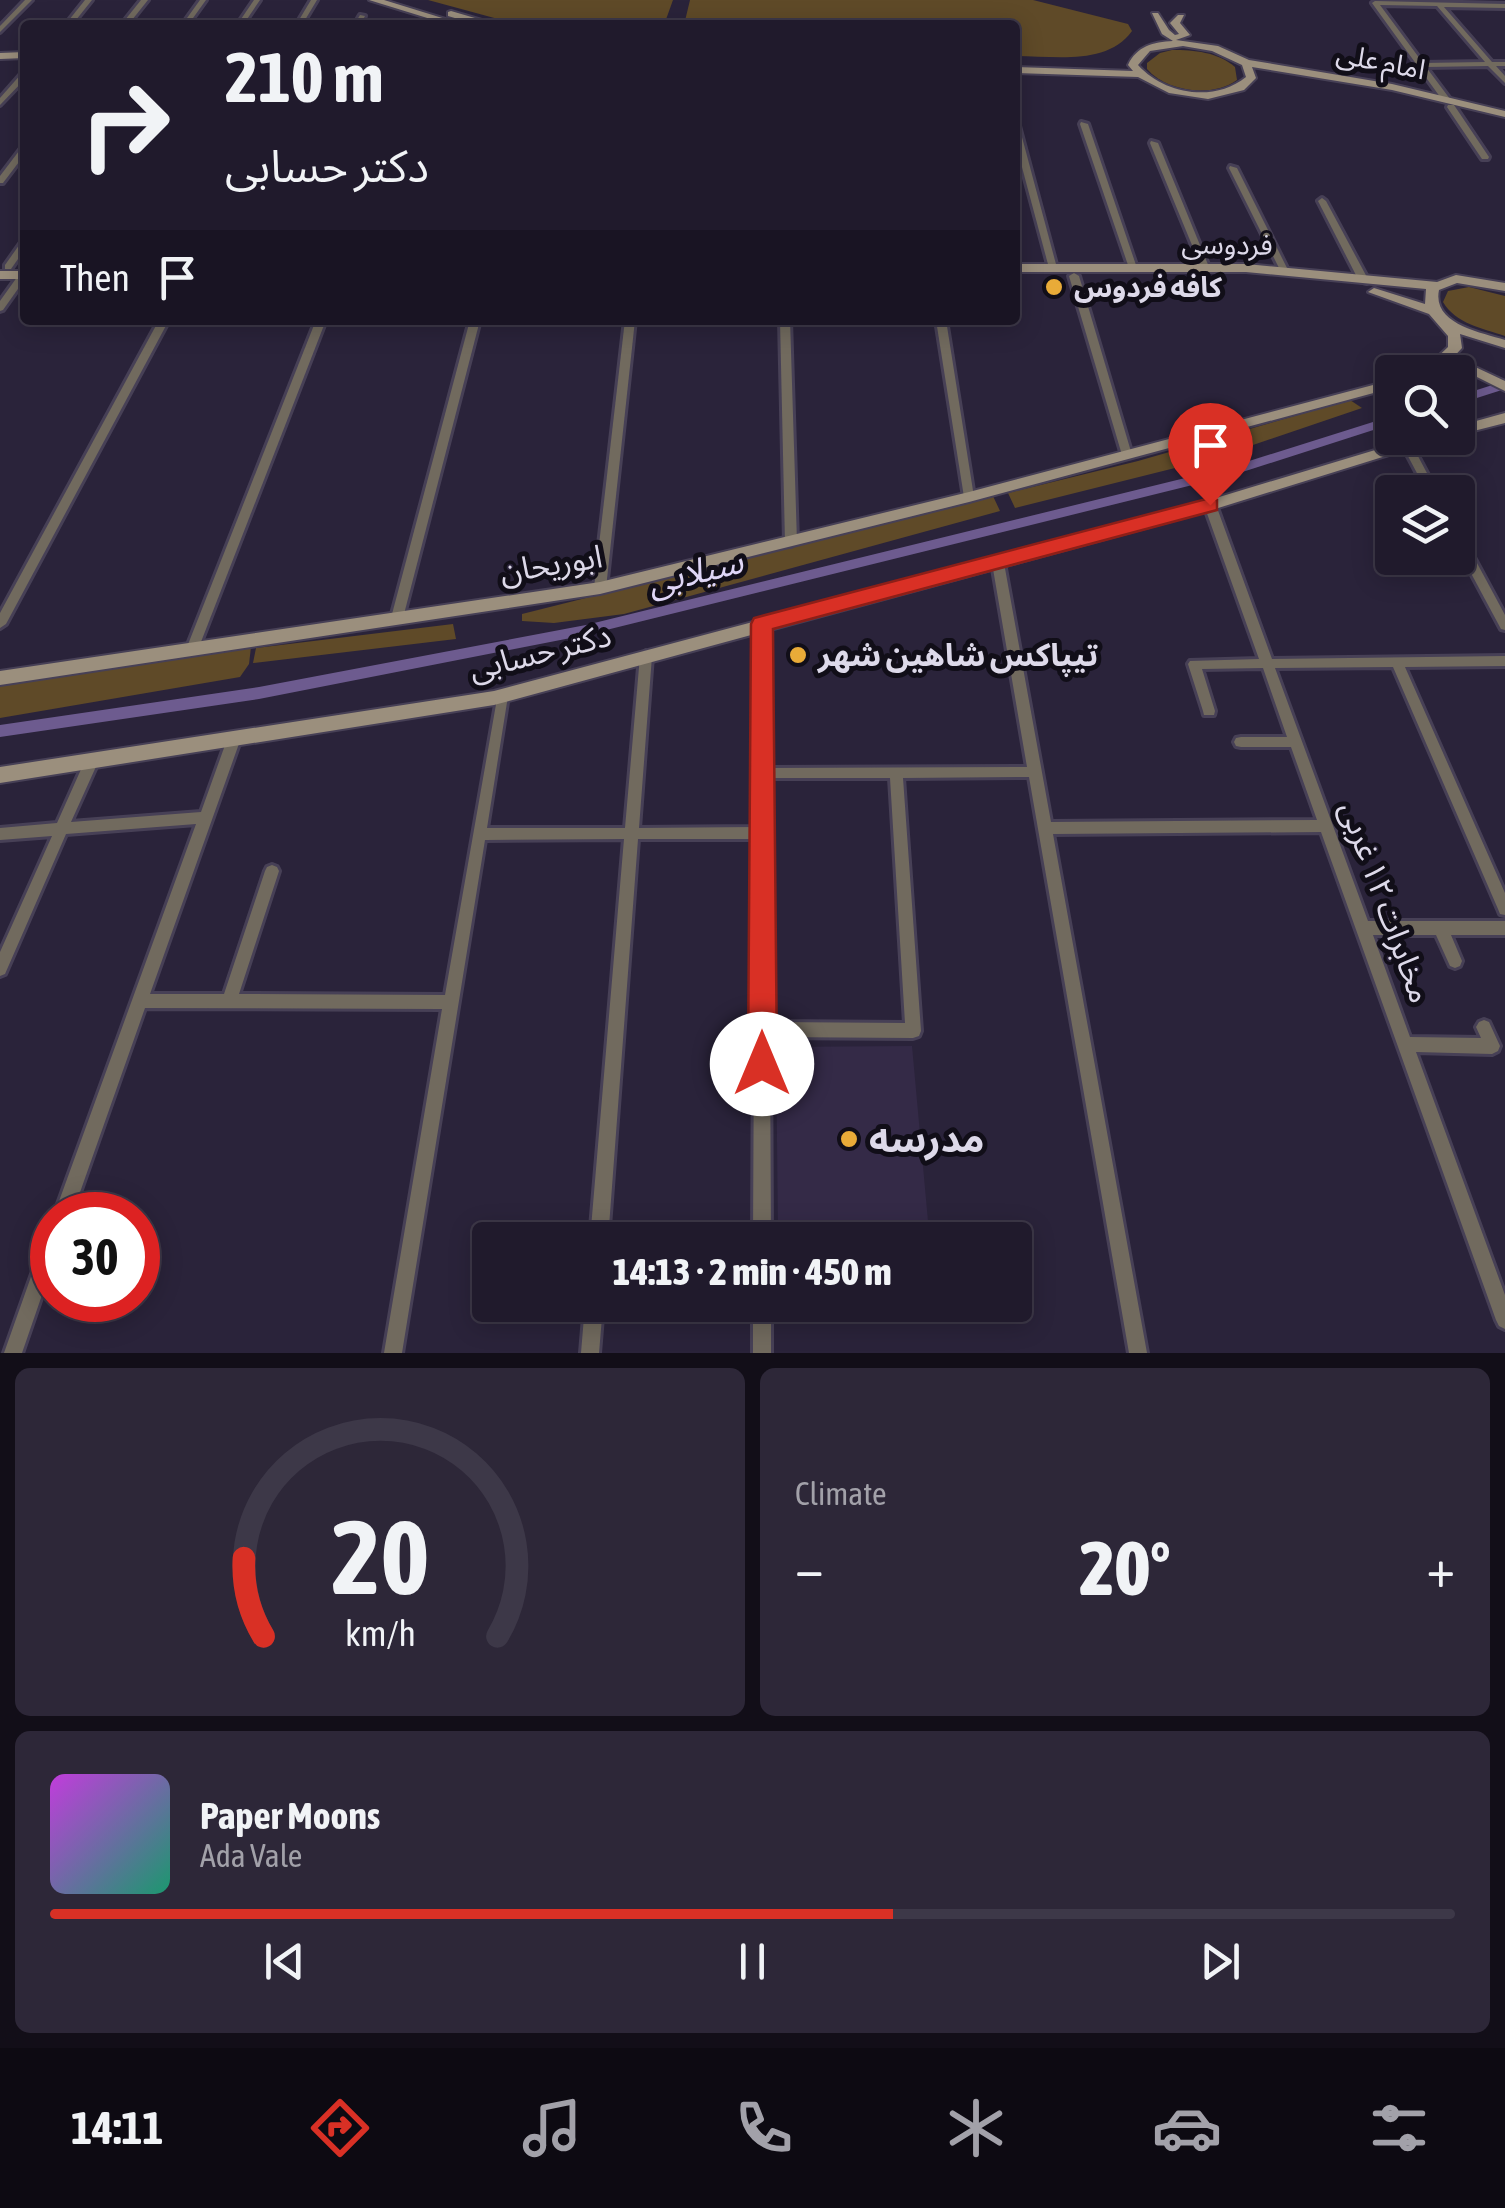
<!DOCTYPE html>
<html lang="en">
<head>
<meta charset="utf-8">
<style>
  body { margin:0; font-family:"Asap Condensed","Noto Sans Arabic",sans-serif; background:#2d2738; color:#f1f3f6; height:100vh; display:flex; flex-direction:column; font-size:38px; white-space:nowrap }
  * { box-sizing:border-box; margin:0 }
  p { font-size:32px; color:#a2a1a9 }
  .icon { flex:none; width:55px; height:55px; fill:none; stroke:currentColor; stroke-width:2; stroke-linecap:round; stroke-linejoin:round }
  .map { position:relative; height:1353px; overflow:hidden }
  .details { display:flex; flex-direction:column; gap:15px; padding:15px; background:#120e18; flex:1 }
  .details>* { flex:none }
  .hud { position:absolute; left:20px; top:20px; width:1000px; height:305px; border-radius:10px; box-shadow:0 5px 25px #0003,0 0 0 2px #3d3848; background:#201a2c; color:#f1f3f6; overflow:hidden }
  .controls { position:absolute; left:1375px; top:355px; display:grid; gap:20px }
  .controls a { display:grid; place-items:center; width:100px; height:100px; border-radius:10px; background:#201a2c; box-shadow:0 5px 25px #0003,0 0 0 2px #3d3848; font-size:50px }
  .speed { position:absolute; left:30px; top:1192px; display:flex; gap:20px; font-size:50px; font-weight:700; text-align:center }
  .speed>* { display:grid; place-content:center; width:130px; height:130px; border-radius:50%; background:#201a2c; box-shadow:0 5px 25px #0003,0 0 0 2px #3d3848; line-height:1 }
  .speed .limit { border:15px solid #d22; background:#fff; color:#111 }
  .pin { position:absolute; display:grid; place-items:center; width:85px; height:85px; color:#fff; margin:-102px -42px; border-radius:50% 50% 50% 0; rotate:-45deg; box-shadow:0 0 10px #0007 }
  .pin .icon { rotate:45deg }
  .me { position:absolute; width:110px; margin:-55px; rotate:0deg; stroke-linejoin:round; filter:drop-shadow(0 0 8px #0008) }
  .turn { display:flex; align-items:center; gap:35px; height:210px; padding:0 40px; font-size:45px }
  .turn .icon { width:130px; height:130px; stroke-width:2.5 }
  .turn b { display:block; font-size:70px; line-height:85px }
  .then { display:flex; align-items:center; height:95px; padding:0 40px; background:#0003; gap:20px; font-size:38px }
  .big { font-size:75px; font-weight:800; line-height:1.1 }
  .details .card { flex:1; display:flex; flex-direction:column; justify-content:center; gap:15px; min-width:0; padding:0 35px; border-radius:15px; background:#2d2738 }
  .details .dial { align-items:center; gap:0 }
  .dial svg { height:260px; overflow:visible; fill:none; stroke:#3d3848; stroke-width:7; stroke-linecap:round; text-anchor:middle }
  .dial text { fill:#f1f3f6; stroke:none }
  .song { display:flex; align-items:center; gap:30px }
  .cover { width:120px; height:120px; border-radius:15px; background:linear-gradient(135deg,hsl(290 70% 55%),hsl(160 70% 35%)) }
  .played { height:10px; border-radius:5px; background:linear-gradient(90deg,#d93025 60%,#3d3848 60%) }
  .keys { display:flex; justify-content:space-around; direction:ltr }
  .heat { display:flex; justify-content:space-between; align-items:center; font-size:55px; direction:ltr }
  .details .tiles { flex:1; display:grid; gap:15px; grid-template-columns:1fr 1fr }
  .card:last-child { grid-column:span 2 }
  .trip { position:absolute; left:472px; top:1222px; width:560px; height:100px; border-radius:10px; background:#201a2c; box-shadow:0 5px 25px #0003,0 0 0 2px #3d3848; font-weight:800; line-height:100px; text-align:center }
  .menu { display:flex; height:160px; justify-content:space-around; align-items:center; background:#0d0a12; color:#a2a1a9 }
  .menu .icon { width:70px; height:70px }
  .menu .active { color:#d93025 }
  .menu b { font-size:45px; color:#f1f3f6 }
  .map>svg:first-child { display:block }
  .built { fill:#342a47 }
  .green { fill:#5f4a28 }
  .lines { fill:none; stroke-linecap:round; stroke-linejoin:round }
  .canal { fill:#6d5b8f; fill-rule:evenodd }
  .minor-casing { stroke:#474056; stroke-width:6 }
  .secondary-casing { stroke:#474056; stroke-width:4 }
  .minor { fill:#716a5e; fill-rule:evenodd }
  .secondary { fill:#9b8f7d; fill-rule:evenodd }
  .route { fill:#d93025; stroke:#8d1f18; stroke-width:2.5 }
  .poi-dot { fill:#e9ab38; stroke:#110e18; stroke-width:4 }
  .labels { text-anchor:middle; stroke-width:10; stroke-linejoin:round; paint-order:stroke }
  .far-street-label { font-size:28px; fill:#ddd9e9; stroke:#110e18 }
  .far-poi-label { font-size:28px; font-weight:bold; fill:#ddd9e9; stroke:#110e18; text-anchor:start }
  .street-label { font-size:32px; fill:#ddd9e9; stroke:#110e18 }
  .poi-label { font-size:32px; font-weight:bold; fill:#ddd9e9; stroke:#110e18; text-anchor:start }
  .water-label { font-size:35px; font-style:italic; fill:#dfd6f6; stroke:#110e18 }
  .near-poi-label { font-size:38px; font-weight:bold; fill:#ddd9e9; stroke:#110e18; text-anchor:start }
</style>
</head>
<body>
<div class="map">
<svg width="1505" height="1353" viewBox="0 0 1505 1353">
  <rect width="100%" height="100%" fill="#2a233a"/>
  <polygon class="built" points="912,1046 929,1232 778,1232 776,1047"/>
  <g class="green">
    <polygon points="428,0 673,0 664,25 520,25"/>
    <path d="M690,0H1033L1128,24L1132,31C1107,66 1054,56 1015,56V25H684Z"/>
    <path d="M1172,50C1195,50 1217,52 1235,67L1237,80C1212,98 1167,92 1147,69V63L1160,53Z"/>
    <path d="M1469,287L1505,296V336C1482,328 1456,324 1443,302L1448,291Z"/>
    <polygon points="1350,400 1362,408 1215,458 1015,508 1008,493 1138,461"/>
    <polygon points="993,496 1000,511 624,614 554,623 522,621 522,614"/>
    <polygon points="453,624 456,639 253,663 256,648"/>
    <polygon points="251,647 249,664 240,677 0,718 0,685"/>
  </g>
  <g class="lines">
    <g class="canal">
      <polygon points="1505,381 1505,389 1458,404 1458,396"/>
      <polygon points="1392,416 1392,424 1233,475 586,635 259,699 0,737 0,725 259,687 586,625 1230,467"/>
    </g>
    <g class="minor-casing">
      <g id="minor">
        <polygon points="25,0 32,0 0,32 0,26"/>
        <polygon points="85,0 92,0 72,25 65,25"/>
        <polygon points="141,0 148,0 128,25 121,25"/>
        <polygon points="200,0 206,0 188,25 182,25"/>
        <polygon points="254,0 260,0 243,25 237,25"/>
        <polygon points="311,0 317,0 302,25 296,25"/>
        <path d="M1375,1L1505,4V8L1444,7L1492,62H1505V66H1496L1505,76V83L1488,66L1426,67L1450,99L1443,101L1372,3ZM1380,5L1437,6L1485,62L1423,63Z"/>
        <polygon points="360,15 365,16 360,25 354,25"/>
        <polygon points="22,73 25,73 25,79 0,105 0,98"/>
        <polygon points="1448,105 1454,105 1489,157 1488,159 1482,159 1447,107"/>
        <polygon points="1081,122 1088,124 1137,268 1136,270 1129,268 1080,124"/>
        <polygon points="1015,124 1019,126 1057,268 1056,270 1049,268 1015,141"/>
        <polygon points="1151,141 1158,143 1209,267 1208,269 1201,267 1150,143"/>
        <polygon points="22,147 25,147 25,154 3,183 0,183 0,176"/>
        <polygon points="1230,166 1237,168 1288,270 1287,272 1280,270 1229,168"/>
        <polygon points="1322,198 1326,201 1369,281 1367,283 1359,281 1318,201"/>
        <polygon points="25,240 25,249 11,269 5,269 5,265 22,241"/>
        <polygon points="20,273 25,273 25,279 3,310 0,311 0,301"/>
        <polygon points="1074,273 1079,276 1132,455 1131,457 1123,457 1122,455 1069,276"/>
        <polygon points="159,320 169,320 6,624 0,628 0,613"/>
        <polygon points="316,320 326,320 199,647 197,650 189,650 187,647"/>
        <polygon points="470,320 480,320 403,618 397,622 391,618"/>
        <polygon points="625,320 635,320 606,588 600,592 594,588"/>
        <polygon points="780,320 790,320 797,542 791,546 785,542"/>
        <polygon points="936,320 946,320 974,497 969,501 964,497"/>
        <polygon points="1406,440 1411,443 1437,492 1427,492 1401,443"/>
        <path d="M1210,501L1216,505L1272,659L1505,656V666L1405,667L1505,893V915L1500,914L1498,909L1393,667L1275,668L1368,921H1505V935H1451L1462,961L1460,966L1455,968L1450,966L1436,935H1373L1410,1037L1481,1038L1476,1027L1479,1022L1484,1020L1489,1022L1500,1046L1498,1051L1492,1054L1416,1052L1505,1295V1329L1499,1326L1496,1320L1321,832L1053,834L1147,1353H1129L1029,777L903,778L921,1031L919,1036L913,1038L770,1037L771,1240H753L755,839H638L608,1240H590L624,839L485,840L402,1353H384L442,1009L145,1008L72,1215H54L196,824L66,834L5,974L0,976V952L52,836L0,840V828L57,823L87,756L92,755L97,756L99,760L71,822L201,812L229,734H239L241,738L150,994H224L265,871L267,867L272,865L277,867L279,871L239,994L445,995L498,693H506L508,696L487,828H625L640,656L646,651L652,656L639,828L755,827L756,623L762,619L768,623L769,768L1027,767L992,563L998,559L1004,563L1051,822L1317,820L1291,747H1241L1236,746L1234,742L1236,738L1241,737H1287L1263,668L1202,669L1215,711L1214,715H1204L1203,711L1188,664L1190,661L1259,659L1204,505ZM769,778H890L905,1023L770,1022Z"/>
        <polygon points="1458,535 1464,539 1505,615 1505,630 1501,629 1458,549"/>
        <polygon points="52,1234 52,1266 22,1353 4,1353 43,1243 46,1237"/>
        <polygon points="585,1305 603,1305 599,1353 581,1353"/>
        <rect x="753" y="1305" width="18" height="48"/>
      </g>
    </g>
    <g class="secondary-casing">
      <g id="secondary">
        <polygon points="369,0 384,0 465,25 450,25"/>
        <polygon points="451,11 492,23 494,25 479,25 448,16 448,12"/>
        <path d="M1152,13H1158L1169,30L1175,35L1179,34L1170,23L1178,15H1184L1180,23L1190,35L1176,40L1218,46L1249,60L1392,84L1505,111V117L1392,90L1252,67L1256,78L1244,90L1208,99L1169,93L1138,77L1015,73V67L1133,71L1128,65C1137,46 1153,42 1173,41L1162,34ZM1183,46L1212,51L1242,65L1246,77C1214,103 1164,94 1138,65L1150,51Z"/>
        <polygon points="25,52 25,58 0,59 0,53"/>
        <path d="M1015,264H1246L1437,282L1456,275L1505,283V291L1457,283L1439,290C1432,324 1480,332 1505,340V348L1460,334L1462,348L1443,368L1471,365L1505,381V391L1469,373L1425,372L1426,368L1448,347V336L1429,314L1368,292L1374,288L1425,304L1426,289L1246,272H1015Z"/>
        <rect x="0" y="271" width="25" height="8"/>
        <polygon points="1392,380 1392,388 969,502 600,594 0,685 0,671 600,582 969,492"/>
        <polygon points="1505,413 1505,423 1458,435 1458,426"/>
        <polygon points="1415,438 1436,438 1434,441 1215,509 494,705 0,783 0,767 494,691 1206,501"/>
      </g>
    </g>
    <use href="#minor" class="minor"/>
    <use href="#secondary" class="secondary"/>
  </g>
  <polygon class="route" points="1210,498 1217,500 1217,510 773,629 777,1064 772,1074 762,1078 752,1074 748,1064 751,624 754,618"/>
  <g class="poi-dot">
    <circle cx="1054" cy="287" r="10"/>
    <circle cx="798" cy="655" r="10"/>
    <circle cx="849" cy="1139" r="10"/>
  </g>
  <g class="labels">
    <g class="far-street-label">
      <text transform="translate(1381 61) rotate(11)" y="10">امام علی</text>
      <text transform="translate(1227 244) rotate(1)" y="10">فردوسی</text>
    </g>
    <g class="far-poi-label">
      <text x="1074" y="297">کافه فردوس</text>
    </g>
    <g class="street-label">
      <text transform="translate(551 564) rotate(-9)" y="11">ابوریحان</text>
      <text transform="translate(540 652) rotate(-14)" y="11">دکتر حسابی</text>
      <text transform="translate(1386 902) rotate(70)" y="11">مخابرات ۱۲ غربی</text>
    </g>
    <g class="poi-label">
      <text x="818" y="666">تیپاکس شاهین شهر</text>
    </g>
    <g class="water-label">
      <text transform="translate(695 572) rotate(-14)" y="12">سیلابی</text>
    </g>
    <g class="near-poi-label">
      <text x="869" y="1152">مدرسه</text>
    </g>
  </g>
</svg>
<div class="controls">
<a><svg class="icon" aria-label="search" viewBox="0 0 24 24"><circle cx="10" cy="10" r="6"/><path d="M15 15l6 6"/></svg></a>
<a><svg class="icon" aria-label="layers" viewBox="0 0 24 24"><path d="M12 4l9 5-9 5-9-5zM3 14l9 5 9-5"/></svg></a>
</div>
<div class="speed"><div class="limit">30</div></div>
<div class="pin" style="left:1210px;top:505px;background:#d93025"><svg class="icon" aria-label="arrive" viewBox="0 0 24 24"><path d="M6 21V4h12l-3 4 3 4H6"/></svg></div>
<svg class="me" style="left:762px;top:1064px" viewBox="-20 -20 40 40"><circle r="19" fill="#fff"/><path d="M0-13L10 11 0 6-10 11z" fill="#d93025"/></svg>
<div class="trip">14:13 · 2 min · 450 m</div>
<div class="hud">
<div class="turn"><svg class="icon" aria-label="right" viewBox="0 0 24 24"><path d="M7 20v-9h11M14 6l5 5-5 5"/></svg><div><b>210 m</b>دکتر حسابی</div></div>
<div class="then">Then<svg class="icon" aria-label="arrive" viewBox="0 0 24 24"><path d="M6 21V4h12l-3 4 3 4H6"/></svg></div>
</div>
</div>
<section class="details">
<div class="tiles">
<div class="card dial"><svg viewBox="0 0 100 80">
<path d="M14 69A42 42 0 1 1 86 69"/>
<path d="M14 69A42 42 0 0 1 8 45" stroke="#d93025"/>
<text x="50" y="56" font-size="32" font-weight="700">20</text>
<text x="50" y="72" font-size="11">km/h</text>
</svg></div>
<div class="card"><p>Climate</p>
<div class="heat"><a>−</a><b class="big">20°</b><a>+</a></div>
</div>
<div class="card">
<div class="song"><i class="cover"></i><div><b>Paper Moons</b><p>Ada Vale</p></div></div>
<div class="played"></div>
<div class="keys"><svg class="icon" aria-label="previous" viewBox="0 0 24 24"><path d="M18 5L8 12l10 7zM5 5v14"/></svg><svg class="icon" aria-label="pause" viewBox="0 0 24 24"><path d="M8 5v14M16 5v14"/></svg><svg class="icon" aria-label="next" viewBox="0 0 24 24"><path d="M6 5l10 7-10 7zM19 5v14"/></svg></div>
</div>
</div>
</section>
<nav class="menu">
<b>14:11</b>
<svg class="icon active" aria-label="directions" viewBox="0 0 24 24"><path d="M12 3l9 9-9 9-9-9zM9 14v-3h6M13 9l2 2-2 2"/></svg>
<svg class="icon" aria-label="music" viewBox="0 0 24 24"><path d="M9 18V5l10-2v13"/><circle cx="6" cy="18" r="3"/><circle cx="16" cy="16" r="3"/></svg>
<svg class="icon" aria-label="phone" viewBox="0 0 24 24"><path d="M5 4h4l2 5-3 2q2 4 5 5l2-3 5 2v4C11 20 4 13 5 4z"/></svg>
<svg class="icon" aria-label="climate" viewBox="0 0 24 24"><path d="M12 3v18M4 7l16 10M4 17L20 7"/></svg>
<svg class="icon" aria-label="car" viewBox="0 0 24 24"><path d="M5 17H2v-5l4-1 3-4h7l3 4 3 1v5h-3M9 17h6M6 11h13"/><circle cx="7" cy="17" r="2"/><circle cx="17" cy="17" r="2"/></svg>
<svg class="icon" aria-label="filters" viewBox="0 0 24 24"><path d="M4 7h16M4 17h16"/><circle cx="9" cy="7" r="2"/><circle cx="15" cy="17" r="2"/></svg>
</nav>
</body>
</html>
